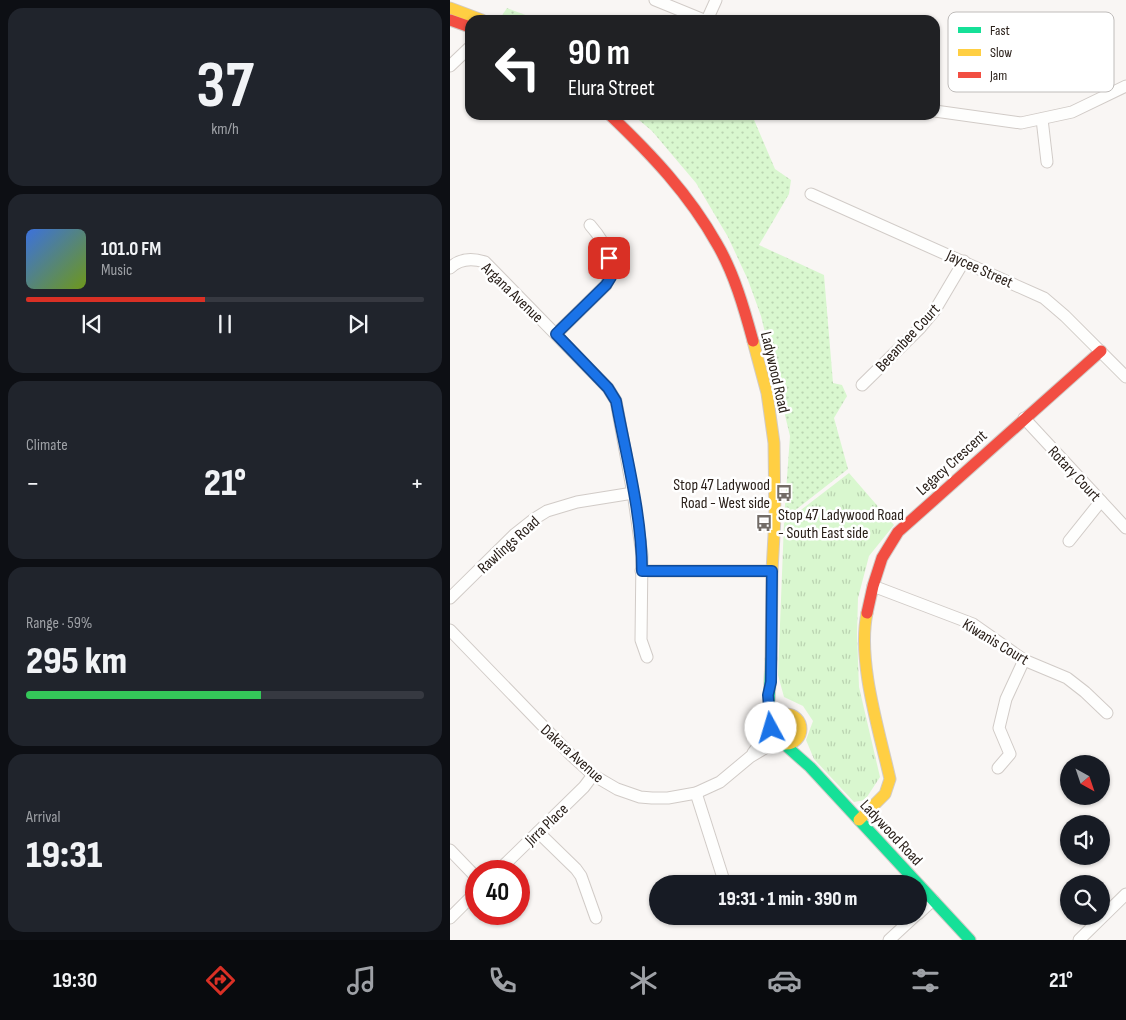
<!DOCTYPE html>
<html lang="en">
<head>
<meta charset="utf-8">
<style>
  body { margin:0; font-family:"Sofia Sans Condensed",sans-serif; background:#20242c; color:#f1f3f6; height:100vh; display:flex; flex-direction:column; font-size:19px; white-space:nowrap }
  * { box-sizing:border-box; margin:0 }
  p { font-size:16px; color:#9ea1a6 }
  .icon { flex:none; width:28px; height:28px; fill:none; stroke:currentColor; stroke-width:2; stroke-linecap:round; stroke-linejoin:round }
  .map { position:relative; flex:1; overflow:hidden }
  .side { display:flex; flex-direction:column; gap:8px; padding:8px; background:#0d0f14; width:450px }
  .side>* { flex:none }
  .top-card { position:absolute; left:15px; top:15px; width:475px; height:105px; border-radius:15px; box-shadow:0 1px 4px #0004; background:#202124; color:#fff; overflow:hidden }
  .needle { width:32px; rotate:140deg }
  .tools { position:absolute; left:610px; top:755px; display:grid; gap:10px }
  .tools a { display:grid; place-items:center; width:50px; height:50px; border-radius:50%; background:#171b24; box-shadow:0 1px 4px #0004; font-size:25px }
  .speed { position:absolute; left:15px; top:860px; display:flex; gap:10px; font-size:25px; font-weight:700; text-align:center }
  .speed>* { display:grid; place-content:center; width:65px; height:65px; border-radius:50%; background:#171b24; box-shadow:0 1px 4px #0004; line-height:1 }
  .speed .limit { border:8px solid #d22; background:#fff; color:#111 }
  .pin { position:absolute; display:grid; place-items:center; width:42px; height:42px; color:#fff; margin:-21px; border-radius:10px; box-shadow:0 2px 8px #0006 }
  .me { position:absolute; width:55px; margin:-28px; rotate:354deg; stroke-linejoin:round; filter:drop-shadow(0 0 4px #0008) }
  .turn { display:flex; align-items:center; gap:18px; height:105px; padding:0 20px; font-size:22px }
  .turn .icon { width:65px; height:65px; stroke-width:2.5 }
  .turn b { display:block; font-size:35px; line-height:42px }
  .big { font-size:38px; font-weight:800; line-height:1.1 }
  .side .widget { flex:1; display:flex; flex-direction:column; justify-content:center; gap:8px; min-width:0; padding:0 18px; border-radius:15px; background:#20242c }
  .side .dial { align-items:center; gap:0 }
  .dial b { font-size:65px; line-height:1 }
  .song { display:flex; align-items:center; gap:15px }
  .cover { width:60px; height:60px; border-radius:8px; background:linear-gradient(135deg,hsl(220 70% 55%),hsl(80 70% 35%)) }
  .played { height:5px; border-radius:2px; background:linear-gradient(90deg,#d93025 45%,#363941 45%) }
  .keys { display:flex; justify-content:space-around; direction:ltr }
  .heat { display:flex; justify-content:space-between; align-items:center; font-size:28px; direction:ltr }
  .charge { height:8px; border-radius:4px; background:linear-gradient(90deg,#34c759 59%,#363941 0) }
  .trip { position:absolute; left:199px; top:875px; width:278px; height:50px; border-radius:25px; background:#171b24; box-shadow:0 1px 4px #0004; font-weight:800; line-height:50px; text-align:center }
  .tabs { display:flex; height:80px; justify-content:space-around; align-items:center; background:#090b0e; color:#9ea1a6 }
  .tabs .icon { width:35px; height:35px }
  .tabs .current { color:#d93025 }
  .tabs b { font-size:22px; color:#f1f3f6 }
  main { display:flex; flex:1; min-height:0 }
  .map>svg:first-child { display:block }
  .grass { fill:url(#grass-dots) }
  .park { fill:url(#park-tufts) }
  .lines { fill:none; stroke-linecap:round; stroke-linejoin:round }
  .street-casing { stroke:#d1cbc7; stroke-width:13 }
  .fast-casing { stroke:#d1cbc7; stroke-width:13 }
  .slow-casing { stroke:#d1cbc7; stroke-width:13 }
  .jam-casing { stroke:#d1cbc7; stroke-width:13 }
  .street { stroke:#fefefd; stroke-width:11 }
  .fast { stroke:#16e098; stroke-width:11 }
  .slow { stroke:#ffcf43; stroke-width:11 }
  .jam { stroke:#f24e42; stroke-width:11 }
  .route-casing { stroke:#114b97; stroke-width:12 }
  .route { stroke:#1a73e8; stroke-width:9 }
  .labels { text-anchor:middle; stroke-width:5; stroke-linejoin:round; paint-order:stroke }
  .street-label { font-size:16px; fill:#2a201a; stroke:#fff }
  .poi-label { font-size:16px; fill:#2a201a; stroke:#fff; text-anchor:end }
  .key { fill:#fff; stroke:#bfbcba; stroke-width:1 }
  .key-label { font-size:14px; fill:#2a201a }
</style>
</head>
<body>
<main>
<section class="side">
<div class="widget dial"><b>37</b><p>km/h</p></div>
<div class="widget">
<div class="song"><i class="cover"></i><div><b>101.0 FM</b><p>Music</p></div></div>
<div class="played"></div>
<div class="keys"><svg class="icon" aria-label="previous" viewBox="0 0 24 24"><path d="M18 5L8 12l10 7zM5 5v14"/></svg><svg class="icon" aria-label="pause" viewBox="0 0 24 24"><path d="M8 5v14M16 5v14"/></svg><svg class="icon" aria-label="next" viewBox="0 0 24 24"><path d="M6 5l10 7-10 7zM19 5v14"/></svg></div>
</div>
<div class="widget"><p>Climate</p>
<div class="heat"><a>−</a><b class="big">21°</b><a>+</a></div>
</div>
<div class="widget"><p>Range · 59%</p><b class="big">295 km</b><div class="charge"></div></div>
<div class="widget"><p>Arrival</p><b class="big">19:31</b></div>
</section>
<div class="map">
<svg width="676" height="940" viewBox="0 0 676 940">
  <defs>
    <pattern id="grass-dots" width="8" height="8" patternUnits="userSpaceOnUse" patternTransform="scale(1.25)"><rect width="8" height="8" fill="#d9f7cf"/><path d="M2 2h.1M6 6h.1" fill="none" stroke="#bad3b1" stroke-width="1.8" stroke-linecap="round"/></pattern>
    <pattern id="park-tufts" width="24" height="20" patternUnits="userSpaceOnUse" patternTransform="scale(1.25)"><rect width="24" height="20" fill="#d9f7cf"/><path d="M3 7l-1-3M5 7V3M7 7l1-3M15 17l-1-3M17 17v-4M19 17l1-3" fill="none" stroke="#bad3b1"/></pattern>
  </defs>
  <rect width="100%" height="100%" fill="#f9f6f4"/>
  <g class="grass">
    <polygon points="57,8 89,20 56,20 51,17"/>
    <polygon points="183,115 302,115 325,169 341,180 339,194 309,245 374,275 383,383 392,385 397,396 384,418 398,469 334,519 340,436 311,316 298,280 278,237 246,183 202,131"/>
  </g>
  <polygon class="park" points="399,473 444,525 419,556 408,598 407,634 409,687 430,777 415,800 404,802 364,759 356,740 363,721 353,706 334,697 328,675 334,523"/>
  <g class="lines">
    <g class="street-casing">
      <g id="street">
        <polyline points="205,0 254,20"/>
        <polyline points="257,20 266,0"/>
        <polyline points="0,66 20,47"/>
        <polyline points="485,111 571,123 622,112 676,86"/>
        <polyline points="592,119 597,162"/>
        <polyline points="361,194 594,298 615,316 676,377"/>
        <path d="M0,268C10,258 22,258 35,262L158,388L166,401L184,499L192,555L191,640L197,657"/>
        <path d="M106,334L156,285C167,263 155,242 140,225"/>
        <polyline points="412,385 470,328 485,310 514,261"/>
        <polyline points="574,418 676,528"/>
        <polyline points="619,541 651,501"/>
        <polyline points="191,571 322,571"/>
        <polyline points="423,586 523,624 574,660 617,678 635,692 657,713"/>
        <polyline points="0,598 65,534 84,519 97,511 127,502 183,493"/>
        <polyline points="0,630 121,755 143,775 167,789 190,797 202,798 218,798 246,793 270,782 300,757 315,748 332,743"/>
        <polyline points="303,753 321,728"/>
        <polyline points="548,768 560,754 549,728 556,699 574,660"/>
        <polyline points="246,793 275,884"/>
        <polyline points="88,832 126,869 131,876 146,918"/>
        <polyline points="0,850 26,877"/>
        <polyline points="48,871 134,787 143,775"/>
        <polyline points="468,914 483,900"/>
        <polyline points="0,918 26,892"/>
        <polyline points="439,940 465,916"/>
        <polyline points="629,940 676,894"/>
      </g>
    </g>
    <g class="fast-casing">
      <g id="fast">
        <polyline points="321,724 319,703 321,659"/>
        <polyline points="334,744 360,767 520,940"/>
      </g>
    </g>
    <g class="slow-casing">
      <g id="slow">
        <polyline points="0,8 32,20"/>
        <polyline points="303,341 317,393 324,443 325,517 322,571 321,659"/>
        <circle cx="336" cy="729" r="15"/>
        <path d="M409,820L435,794L440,779C429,730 407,661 417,613"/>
      </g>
    </g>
    <g class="jam-casing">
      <g id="jam">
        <polyline points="0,20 20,27"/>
        <path d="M160,115C201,154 239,194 267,244C284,273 294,308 303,341"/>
        <polyline points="417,613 423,586 432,558 448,532 651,351"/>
      </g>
    </g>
    <use href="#street" class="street"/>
    <use href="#fast" class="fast"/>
    <use href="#slow" class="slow"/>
    <use href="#jam" class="jam"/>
  </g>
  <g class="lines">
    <g class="route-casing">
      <path id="route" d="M159,258L161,277L156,285L106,334L158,388L166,401C176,455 192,515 192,571H322L321,682L318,695L321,728"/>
    </g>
    <use href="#route" class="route"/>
  </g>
  <defs>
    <g id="bus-bare" transform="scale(1.35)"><path d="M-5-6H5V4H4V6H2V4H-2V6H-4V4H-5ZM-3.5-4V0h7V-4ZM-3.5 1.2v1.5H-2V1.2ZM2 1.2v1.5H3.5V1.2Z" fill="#726b66" stroke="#fff" stroke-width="2.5" paint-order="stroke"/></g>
  </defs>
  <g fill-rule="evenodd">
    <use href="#bus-bare" x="334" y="493"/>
    <use href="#bus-bare" x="314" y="523"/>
  </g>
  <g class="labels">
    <g class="street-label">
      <text transform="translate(530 268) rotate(24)" y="6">Jaycee Street</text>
      <text transform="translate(63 292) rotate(44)" y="6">Argana Avenue</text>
      <text transform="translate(457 337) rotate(-47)" y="6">Beeanbee Court</text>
      <text transform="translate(326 372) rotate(77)" y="6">Ladywood Road</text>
      <text transform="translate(501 462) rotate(-42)" y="6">Legacy Crescent</text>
      <text transform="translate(625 473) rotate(47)" y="6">Rotary Court</text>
      <text transform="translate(58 544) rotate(-42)" y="6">Rawlings Road</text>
      <text transform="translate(546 641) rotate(31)" y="6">Kiwanis Court</text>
      <text transform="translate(123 753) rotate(42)" y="6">Dakara Avenue</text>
      <text transform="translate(96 824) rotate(-44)" y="6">Jirra Place</text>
      <text transform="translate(442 832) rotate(47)" y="6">Ladywood Road</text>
    </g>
    <g class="poi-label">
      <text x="320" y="490">Stop 47 Ladywood<tspan x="320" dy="18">Road - West side</tspan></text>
      <text x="328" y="520" text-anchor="start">Stop 47 Ladywood Road<tspan x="328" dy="18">- South East side</tspan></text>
    </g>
  </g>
  <rect x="498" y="12" width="166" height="80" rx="8" class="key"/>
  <rect x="508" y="27" width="23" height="6" fill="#16e098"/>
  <rect x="508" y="49" width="23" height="7" fill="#ffcf43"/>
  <rect x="508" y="72" width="23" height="6" fill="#f24e42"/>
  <g class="key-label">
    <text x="540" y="35">Fast</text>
    <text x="540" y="57">Slow</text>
    <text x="540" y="80">Jam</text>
  </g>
</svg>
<div class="tools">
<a><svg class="needle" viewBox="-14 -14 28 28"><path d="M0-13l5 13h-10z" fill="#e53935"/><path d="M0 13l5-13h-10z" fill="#9ea1a6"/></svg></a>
<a><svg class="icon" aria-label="sound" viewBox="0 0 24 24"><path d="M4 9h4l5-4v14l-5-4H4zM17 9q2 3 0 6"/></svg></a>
<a><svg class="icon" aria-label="search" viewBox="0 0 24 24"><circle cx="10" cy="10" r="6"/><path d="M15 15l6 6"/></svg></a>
</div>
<div class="speed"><div class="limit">40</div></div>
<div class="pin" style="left:159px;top:258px;background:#d93025"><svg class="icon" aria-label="arrive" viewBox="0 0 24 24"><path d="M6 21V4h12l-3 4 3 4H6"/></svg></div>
<svg class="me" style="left:321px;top:728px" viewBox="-20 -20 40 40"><circle r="19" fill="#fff"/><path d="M0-13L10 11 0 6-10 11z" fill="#1a73e8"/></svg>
<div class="trip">19:31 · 1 min · 390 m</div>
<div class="top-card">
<div class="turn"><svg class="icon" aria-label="left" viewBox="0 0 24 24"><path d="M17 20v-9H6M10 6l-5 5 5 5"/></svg><div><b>90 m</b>Elura Street</div></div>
</div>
</div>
</main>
<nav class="tabs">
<b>19:30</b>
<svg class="icon current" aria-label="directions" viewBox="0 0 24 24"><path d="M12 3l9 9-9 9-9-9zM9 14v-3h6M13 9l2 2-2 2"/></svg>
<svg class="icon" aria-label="music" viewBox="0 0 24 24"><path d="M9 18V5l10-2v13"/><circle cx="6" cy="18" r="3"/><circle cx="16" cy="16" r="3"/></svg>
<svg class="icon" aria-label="phone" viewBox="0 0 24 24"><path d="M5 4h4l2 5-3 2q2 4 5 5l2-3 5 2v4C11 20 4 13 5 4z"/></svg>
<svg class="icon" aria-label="climate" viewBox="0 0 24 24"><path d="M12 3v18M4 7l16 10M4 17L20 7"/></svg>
<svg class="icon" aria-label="car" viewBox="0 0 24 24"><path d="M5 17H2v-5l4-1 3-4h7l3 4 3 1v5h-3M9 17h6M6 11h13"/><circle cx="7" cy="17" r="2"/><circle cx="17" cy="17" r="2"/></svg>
<svg class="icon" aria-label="filters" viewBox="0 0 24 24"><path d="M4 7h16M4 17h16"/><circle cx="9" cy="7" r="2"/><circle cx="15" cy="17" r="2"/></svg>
<b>21°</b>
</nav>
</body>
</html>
